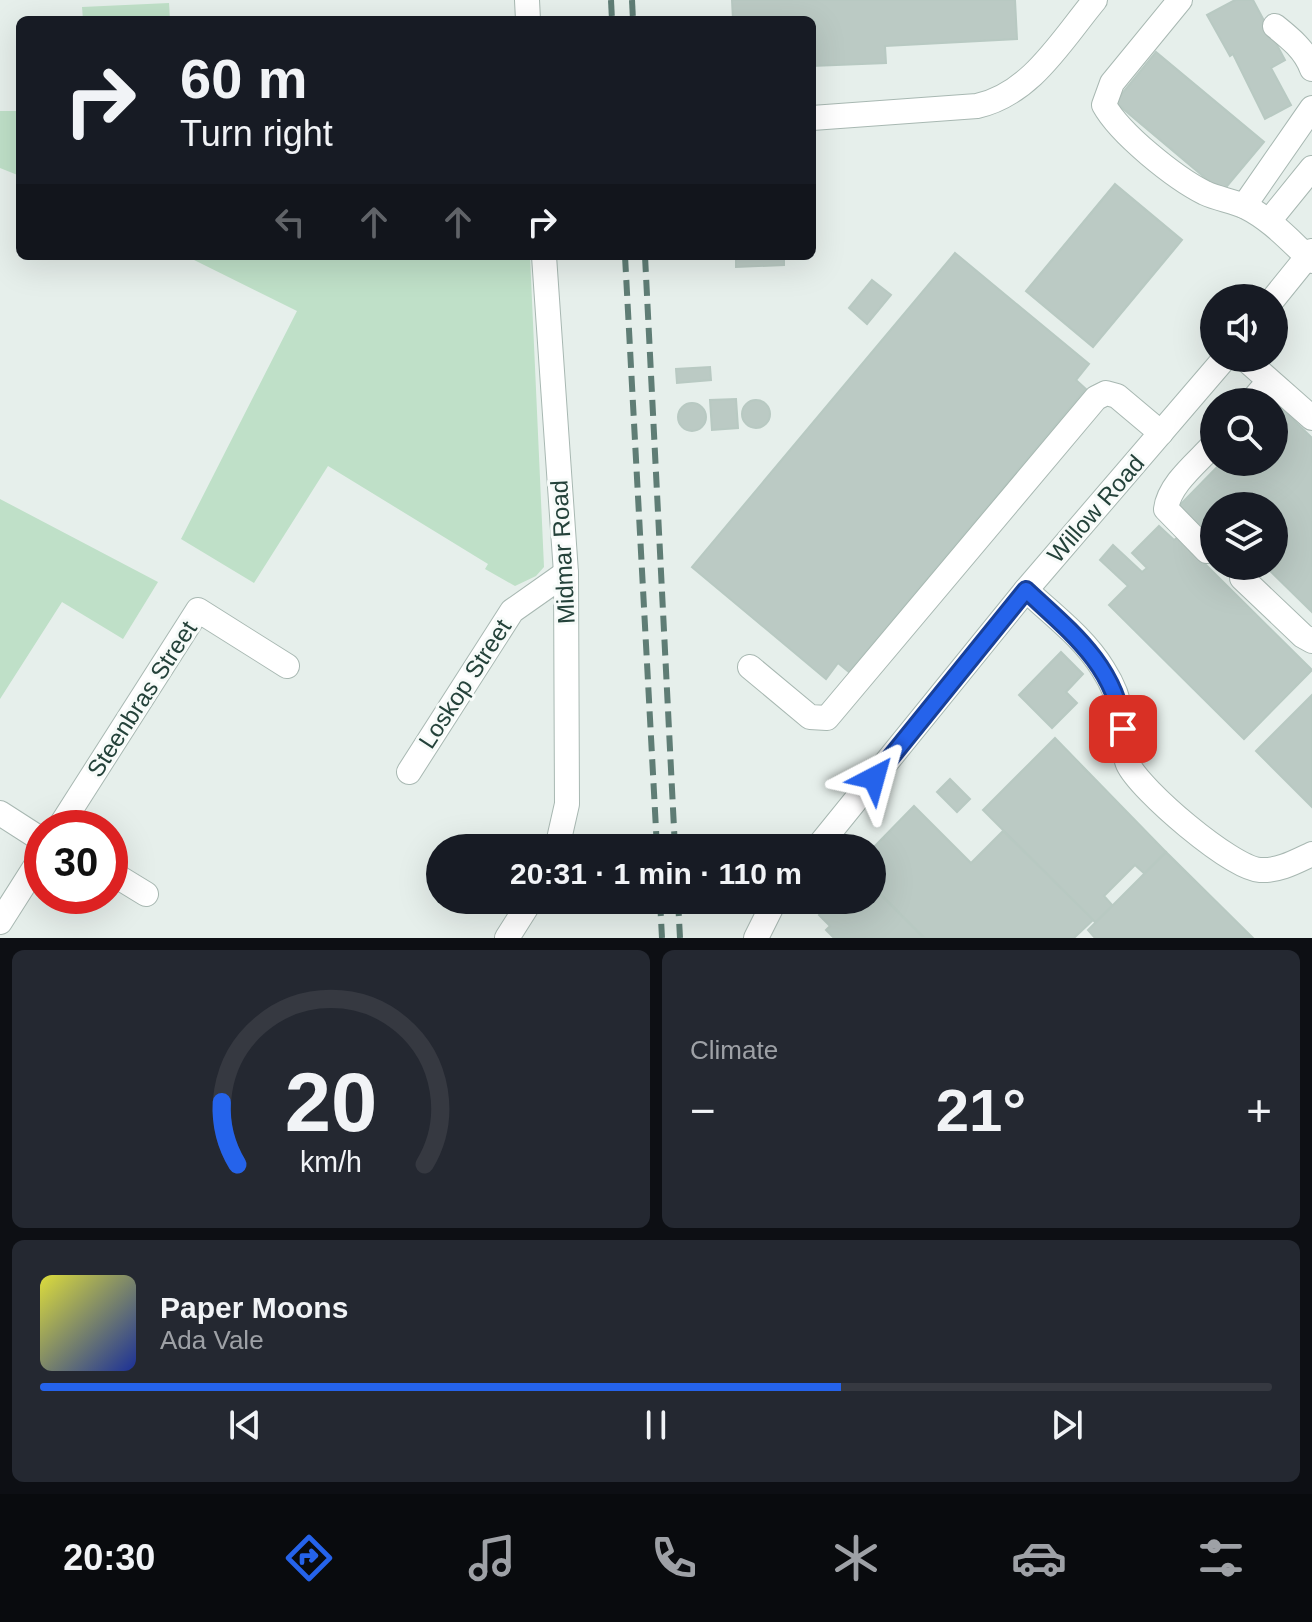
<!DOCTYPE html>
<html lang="en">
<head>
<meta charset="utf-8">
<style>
  body { margin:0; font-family:Arial,sans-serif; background:#242831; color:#f1f3f6; height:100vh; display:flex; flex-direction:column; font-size:30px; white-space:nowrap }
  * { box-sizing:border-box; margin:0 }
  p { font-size:26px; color:#9ea1a6 }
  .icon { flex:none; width:44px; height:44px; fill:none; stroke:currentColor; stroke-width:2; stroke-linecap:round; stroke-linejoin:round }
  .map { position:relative; height:938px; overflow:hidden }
  .side { display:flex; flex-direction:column; gap:12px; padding:12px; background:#0d0f14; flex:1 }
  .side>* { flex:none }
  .hud { position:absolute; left:16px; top:16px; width:800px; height:244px; border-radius:12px; box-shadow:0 8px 32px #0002; background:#171b24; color:#f1f3f6; overflow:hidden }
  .tools { position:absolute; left:1200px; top:284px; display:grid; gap:16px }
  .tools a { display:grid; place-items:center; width:88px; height:88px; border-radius:50%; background:#171b24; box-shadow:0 8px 32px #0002; font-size:40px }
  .speed { position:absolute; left:24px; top:810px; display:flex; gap:16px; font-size:40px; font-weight:700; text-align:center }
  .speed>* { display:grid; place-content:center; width:104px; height:104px; border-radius:50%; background:#171b24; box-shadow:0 8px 32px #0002; line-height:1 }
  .speed .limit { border:12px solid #d22; background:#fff; color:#111 }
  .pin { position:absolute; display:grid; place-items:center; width:68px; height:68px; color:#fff; margin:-34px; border-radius:16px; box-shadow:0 4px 12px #0006 }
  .me { position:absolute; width:88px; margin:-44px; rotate:39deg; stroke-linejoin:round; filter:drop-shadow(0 0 6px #0008) }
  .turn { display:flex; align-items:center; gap:28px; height:168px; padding:0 32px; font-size:36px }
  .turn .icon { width:104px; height:104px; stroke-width:2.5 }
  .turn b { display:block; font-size:56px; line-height:68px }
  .lanes { display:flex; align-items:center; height:76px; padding:0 32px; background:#0003; justify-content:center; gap:40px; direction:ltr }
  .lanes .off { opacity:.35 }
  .big { font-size:60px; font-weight:600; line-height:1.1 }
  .side .card { flex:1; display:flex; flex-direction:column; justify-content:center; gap:12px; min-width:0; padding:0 28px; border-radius:12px; background:#242831 }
  .side .dial { align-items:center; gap:0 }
  .dial svg { height:208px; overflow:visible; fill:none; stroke:#363941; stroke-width:7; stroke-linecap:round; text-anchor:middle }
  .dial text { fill:#f1f3f6; stroke:none }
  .song { display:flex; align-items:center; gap:24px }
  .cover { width:96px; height:96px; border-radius:12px; background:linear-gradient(135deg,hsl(60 70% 55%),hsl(230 70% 35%)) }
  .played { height:8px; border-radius:4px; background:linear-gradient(90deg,#2563eb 65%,#363941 65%) }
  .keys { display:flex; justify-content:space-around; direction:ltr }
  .heat { display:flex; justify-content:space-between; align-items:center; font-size:44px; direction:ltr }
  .side .tiles { flex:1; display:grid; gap:12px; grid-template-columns:1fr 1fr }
  .card:last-child { grid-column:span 2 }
  .trip { position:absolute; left:426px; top:834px; width:460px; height:80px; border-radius:40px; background:#171b24; box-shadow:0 8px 32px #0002; font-weight:600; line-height:80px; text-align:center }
  .dock { display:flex; height:128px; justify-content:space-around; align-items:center; background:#090b0e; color:#9ea1a6 }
  .dock .icon { width:56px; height:56px }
  .dock .selected { color:#2563eb }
  .dock b { font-size:36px; color:#f1f3f6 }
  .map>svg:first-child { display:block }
  .green { fill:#bfe0c8 }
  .building { fill:#bbcac4; stroke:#b8c9c2; stroke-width:2 }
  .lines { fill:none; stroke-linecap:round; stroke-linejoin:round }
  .minor-casing { stroke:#a8b8b2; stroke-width:26 }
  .minor { stroke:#fff; stroke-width:24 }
  .rail { stroke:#5f7d75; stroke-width:6; stroke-dasharray:16 8; stroke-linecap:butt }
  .route-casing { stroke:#184099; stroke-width:20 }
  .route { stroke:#2563eb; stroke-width:14 }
  .labels { text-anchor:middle; stroke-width:6; stroke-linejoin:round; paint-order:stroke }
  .street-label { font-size:24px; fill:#24423a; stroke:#f7fbf9 }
</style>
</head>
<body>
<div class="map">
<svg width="1312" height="938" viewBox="0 0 1312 938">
  <rect width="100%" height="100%" fill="#e6efeb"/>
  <g class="green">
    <polygon points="169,3 170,20 83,20 82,7"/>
    <polygon points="0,111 20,111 20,176 0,168"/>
    <polygon points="186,256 530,256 544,567 536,576 515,586 485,569 488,564 328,466 254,583 181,539 297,311"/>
    <polygon points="0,499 158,582 123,639 62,602 0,699"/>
  </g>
  <g class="building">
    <polygon points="732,0 1015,0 1017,39 885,46 886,63 812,66 812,20 733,20"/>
    <polygon points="1235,0 1253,0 1285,60 1271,68 1291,105 1265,119 1233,54 1230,56 1207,15"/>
    <polygon points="1156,52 1264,142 1222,192 1115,102"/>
    <polygon points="1115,184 1182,240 1093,347 1026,291"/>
    <polygon points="955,253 1089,364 1076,380 1086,389 849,672 838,663 826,679 692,567"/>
    <polygon points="736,256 784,256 784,265 736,267"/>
    <polygon points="872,280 891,295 867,324 849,308"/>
    <polygon points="710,367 711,380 677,383 676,369"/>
    <polygon points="736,399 738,428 712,430 710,400"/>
    <circle cx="756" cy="414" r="14"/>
    <circle cx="692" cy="417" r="14"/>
    <polygon points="1278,405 1312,438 1312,612 1265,566 1274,566 1274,506 1214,506 1214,548 1175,510 1222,462 1274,462 1274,409"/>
    <polygon points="1159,526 1174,540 1178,537 1312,670 1244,739 1109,605 1128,586 1100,560 1113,545 1142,572 1147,568 1132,553"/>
    <polygon points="1061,652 1083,674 1066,692 1077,703 1052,728 1019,695"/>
    <polygon points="1312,695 1312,807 1256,751"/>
    <polygon points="1055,738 1166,852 1145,874 1135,865 1104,896 1113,906 1096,923 983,810"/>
    <polygon points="950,779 970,799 957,812 937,792"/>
    <polygon points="914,806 971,863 1003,831 1093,920 1074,938 924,938 872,886 872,849"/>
    <polygon points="1166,852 1253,938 1095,938 1088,930"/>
    <polygon points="872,886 924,938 834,938 826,930 830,926 819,915 834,900 872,900"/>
  </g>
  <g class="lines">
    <g class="minor-casing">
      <g id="minor">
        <polyline points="527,0 528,20"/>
        <path d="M1180,0L1112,83L1104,105C1120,134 1175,178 1205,193C1218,199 1233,201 1246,207C1272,220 1291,242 1312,261"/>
        <path d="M1275,26C1290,38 1305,50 1312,69"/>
        <path d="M812,118L977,106C1031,94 1061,41 1095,0"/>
        <polyline points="1244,206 1312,108"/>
        <polyline points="1269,221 1312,168"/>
        <polyline points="544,256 566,573 567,804 557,848"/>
        <polyline points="1274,298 1312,251"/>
        <polyline points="1244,358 1312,418"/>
        <polyline points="1251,402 1269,381"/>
        <path d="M1207,551L1166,509C1169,484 1198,462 1214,444"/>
        <polyline points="1242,578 1303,636 1312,641"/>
        <path d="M1026,590C1053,615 1084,638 1103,669C1112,683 1119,699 1121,715C1123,730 1122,749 1128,764C1140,790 1231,868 1260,870C1279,871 1295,862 1312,854"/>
        <polyline points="750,667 810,717 827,718 1096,398 1106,393 1117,396 1161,433"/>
        <polyline points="409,772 512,611 566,573"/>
        <polyline points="0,813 42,840"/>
        <polyline points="59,828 198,610 287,666"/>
        <polyline points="817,848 1026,590 1225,358"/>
        <polyline points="110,872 146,894"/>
        <polyline points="0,922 42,856"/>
        <polyline points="507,938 531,900"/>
        <polyline points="756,938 775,900"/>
      </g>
    </g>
    <use href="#minor" class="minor"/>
    <g class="rail">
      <polyline points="611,0 612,20"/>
      <polyline points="632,0 633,20"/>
      <polyline points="625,256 657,848"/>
      <polyline points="645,256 675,848"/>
      <polyline points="660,900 662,938"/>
      <polyline points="678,900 680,938"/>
    </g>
  </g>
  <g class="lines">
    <g class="route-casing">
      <path id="route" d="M874,778L1026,590C1070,631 1116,666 1123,729"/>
    </g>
    <use href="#route" class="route"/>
  </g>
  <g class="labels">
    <g class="street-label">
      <text transform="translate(1096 509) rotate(-49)" y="8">Willow Road</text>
      <text transform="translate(563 552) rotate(-93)" y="8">Midmar Road</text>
      <text transform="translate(465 684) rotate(-57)" y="8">Loskop Street</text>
      <text transform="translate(142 699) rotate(-57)" y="8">Steenbras Street</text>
    </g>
  </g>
</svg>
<div class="tools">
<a><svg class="icon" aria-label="sound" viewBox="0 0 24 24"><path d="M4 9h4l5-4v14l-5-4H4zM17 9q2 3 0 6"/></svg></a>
<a><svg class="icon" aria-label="search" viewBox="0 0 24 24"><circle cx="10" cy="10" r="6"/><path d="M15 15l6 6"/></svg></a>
<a><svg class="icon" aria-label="layers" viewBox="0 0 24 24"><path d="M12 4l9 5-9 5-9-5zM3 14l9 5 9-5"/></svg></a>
</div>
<div class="speed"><div class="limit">30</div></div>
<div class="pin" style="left:1123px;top:729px;background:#d93025"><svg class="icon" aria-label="arrive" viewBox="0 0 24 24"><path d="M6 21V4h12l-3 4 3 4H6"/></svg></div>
<svg class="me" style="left:874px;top:778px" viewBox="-20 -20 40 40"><path d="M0-17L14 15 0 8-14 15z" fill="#2563eb" stroke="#fff" stroke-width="4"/></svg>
<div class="trip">20:31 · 1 min · 110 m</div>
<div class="hud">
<div class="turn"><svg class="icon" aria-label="right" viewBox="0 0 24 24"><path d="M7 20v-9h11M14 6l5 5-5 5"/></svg><div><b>60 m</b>Turn right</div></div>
<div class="lanes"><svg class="icon off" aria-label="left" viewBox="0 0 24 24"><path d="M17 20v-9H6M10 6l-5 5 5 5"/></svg><svg class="icon off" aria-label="ahead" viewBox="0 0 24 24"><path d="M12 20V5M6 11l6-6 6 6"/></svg><svg class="icon off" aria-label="ahead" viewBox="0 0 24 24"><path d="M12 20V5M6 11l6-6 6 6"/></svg><svg class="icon" aria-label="right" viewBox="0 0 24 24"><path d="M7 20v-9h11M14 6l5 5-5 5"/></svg></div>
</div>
</div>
<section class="side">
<div class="tiles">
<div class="card dial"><svg viewBox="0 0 100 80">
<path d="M14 69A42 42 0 1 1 86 69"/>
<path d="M14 69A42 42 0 0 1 8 45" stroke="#2563eb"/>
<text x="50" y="56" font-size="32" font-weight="700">20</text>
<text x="50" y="72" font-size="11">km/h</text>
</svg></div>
<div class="card"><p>Climate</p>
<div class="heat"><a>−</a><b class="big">21°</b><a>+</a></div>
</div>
<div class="card">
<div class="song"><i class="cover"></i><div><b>Paper Moons</b><p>Ada Vale</p></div></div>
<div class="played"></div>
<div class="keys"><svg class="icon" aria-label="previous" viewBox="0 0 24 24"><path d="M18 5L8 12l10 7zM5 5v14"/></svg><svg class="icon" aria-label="pause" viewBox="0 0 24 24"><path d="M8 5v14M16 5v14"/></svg><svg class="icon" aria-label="next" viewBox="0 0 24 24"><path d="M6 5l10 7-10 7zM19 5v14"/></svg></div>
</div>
</div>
</section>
<nav class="dock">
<b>20:30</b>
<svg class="icon selected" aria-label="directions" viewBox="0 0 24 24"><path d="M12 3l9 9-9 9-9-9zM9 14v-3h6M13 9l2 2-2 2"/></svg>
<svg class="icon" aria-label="music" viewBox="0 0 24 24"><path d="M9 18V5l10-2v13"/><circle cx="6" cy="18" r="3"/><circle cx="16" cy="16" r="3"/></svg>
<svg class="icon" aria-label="phone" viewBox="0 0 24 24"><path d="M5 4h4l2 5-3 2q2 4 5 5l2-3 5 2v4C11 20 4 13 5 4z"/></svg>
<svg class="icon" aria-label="climate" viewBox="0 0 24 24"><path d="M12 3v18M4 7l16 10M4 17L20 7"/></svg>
<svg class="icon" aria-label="car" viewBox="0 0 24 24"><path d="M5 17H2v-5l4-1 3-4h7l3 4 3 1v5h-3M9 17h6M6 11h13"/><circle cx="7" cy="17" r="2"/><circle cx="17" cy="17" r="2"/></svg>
<svg class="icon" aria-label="filters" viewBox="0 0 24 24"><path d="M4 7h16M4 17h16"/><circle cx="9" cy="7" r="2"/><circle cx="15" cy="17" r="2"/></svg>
</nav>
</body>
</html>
